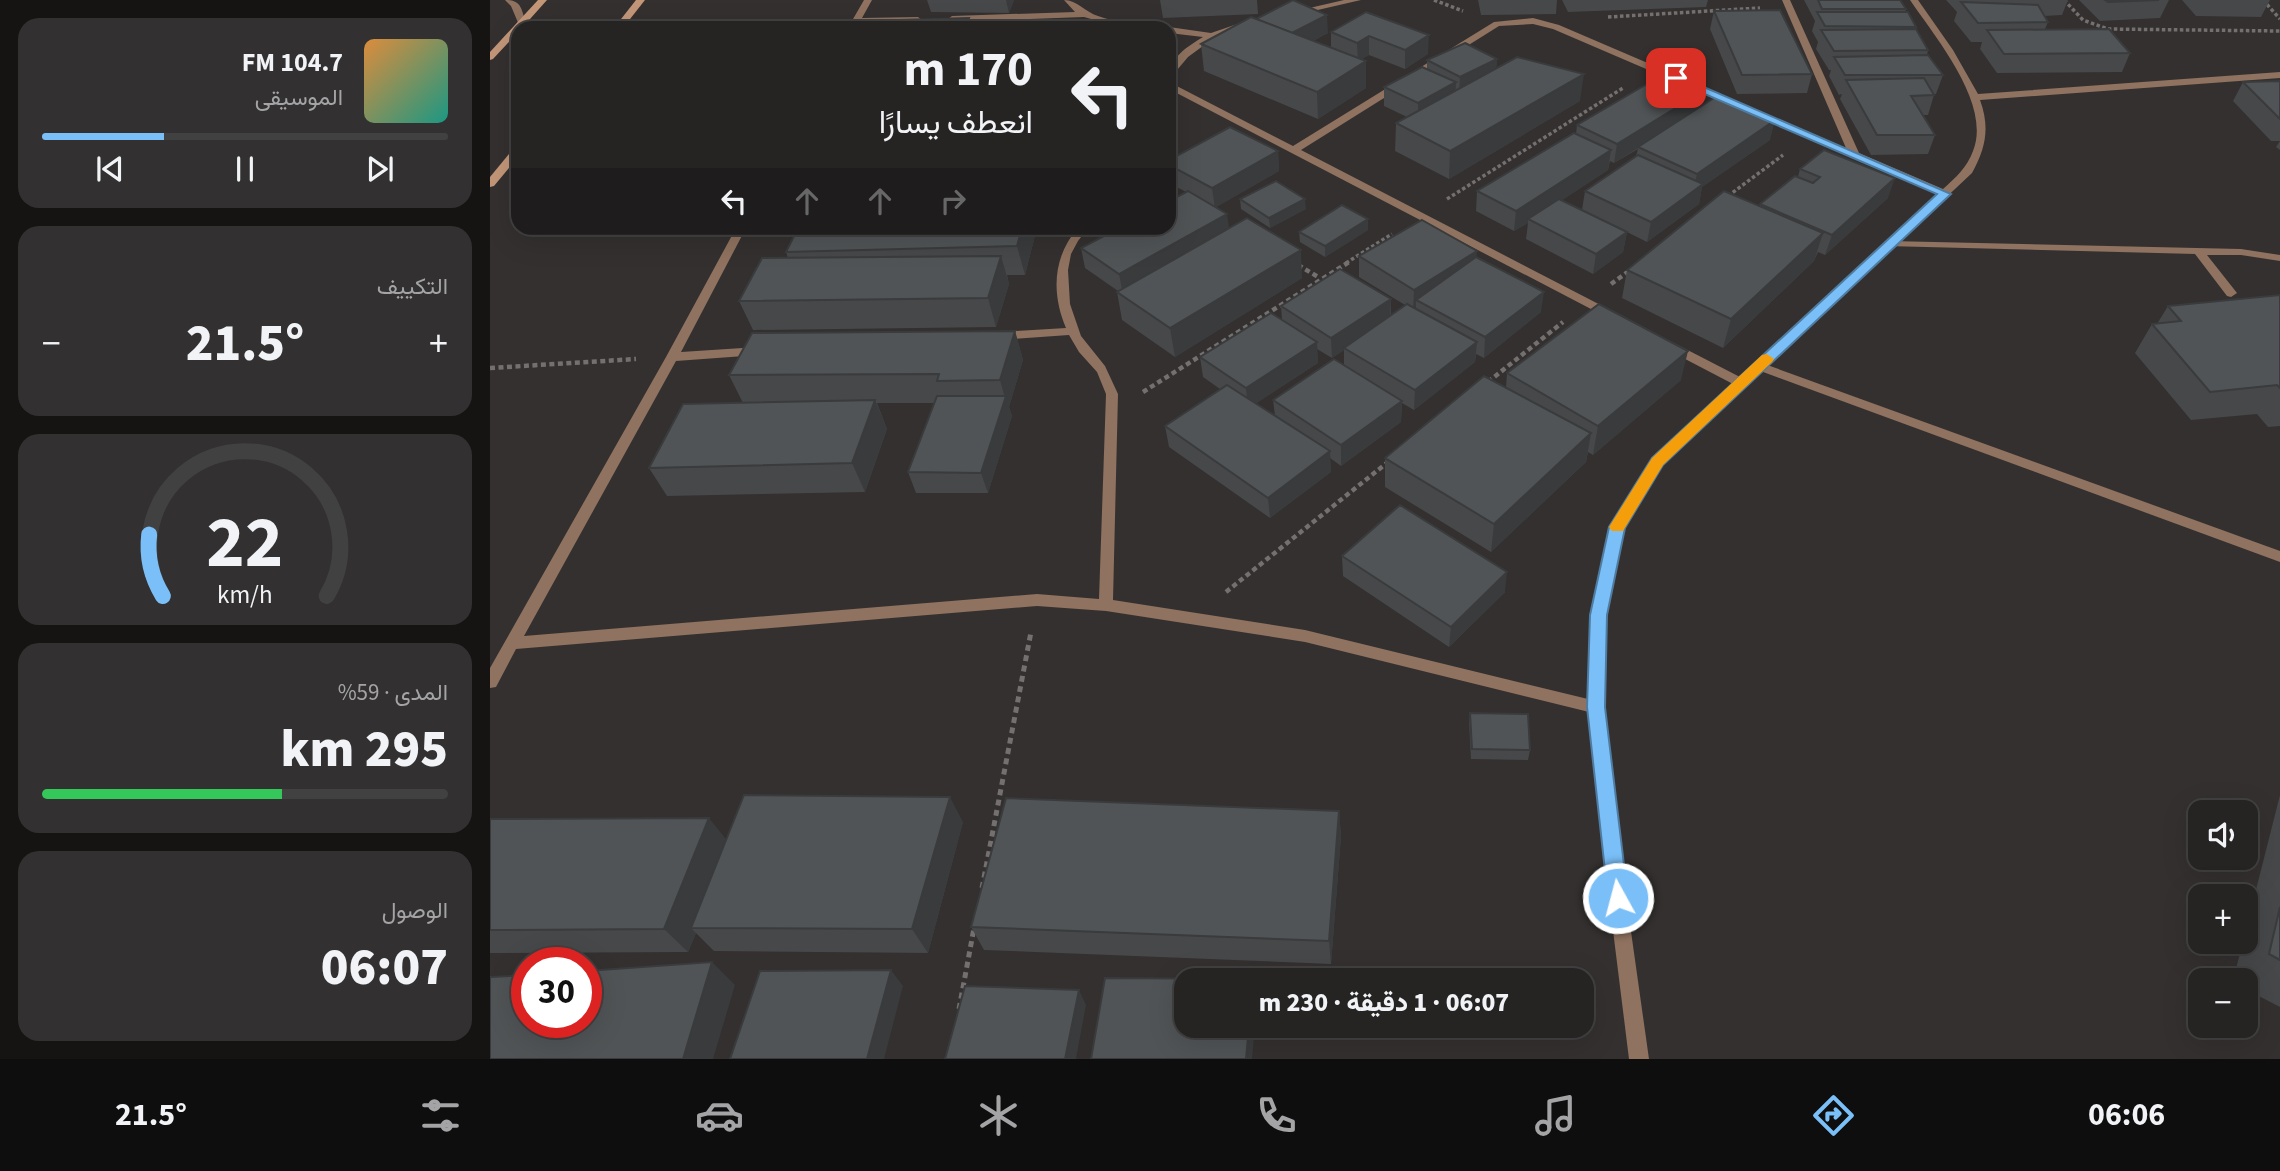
<!DOCTYPE html>
<html lang="ar">
<head>
<meta charset="utf-8">
<style>
  body { margin:0; font-family:"Source Sans 3",Vazirmatn,sans-serif; background:#323030; color:#f1f3f6; direction:rtl; height:100vh; display:flex; flex-direction:column; font-size:26px; white-space:nowrap }
  * { box-sizing:border-box; margin:0 }
  p { font-size:23px; color:#a4a4a6 }
  .icon { flex:none; width:38px; height:38px; fill:none; stroke:currentColor; stroke-width:2; stroke-linecap:round; stroke-linejoin:round }
  .map { position:relative; flex:1; overflow:hidden; direction:ltr }
  .sheet { display:flex; flex-direction:column; gap:18px; padding:18px; background:#151413; width:490px }
  .sheet>* { flex:none }
  .banner { position:absolute; left:21px; top:21px; width:665px; height:214px; border-radius:21px; box-shadow:0 7px 28px #0002,0 0 0 2px #424141; direction:rtl; background:#262423; color:#f1f3f6; overflow:hidden }
  .fabs { position:absolute; left:1698px; top:800px; display:grid; gap:14px }
  .fabs a { display:grid; place-items:center; width:70px; height:70px; border-radius:14px; background:#262423; box-shadow:0 7px 28px #0002,0 0 0 2px #424141; font-size:35px }
  .speed { position:absolute; left:21px; top:947px; display:flex; gap:14px; font-size:35px; font-weight:700; text-align:center }
  .speed>* { display:grid; place-content:center; width:91px; height:91px; border-radius:50%; background:#262423; box-shadow:0 7px 28px #0002,0 0 0 2px #424141; line-height:1 }
  .speed .limit { border:10px solid #d22; background:#fff; color:#111 }
  .pin { position:absolute; display:grid; place-items:center; width:60px; height:60px; color:#fff; margin:-30px; border-radius:14px; box-shadow:0 4px 10px #0006 }
  .me { position:absolute; width:77px; margin:-38px; rotate:353deg; stroke-linejoin:round; filter:drop-shadow(0 0 5px #0008) }
  .turn { display:flex; align-items:center; gap:24px; height:147px; padding:0 28px; font-size:32px }
  .turn .icon { width:91px; height:91px; stroke-width:2.5 }
  .turn b { display:block; font-size:49px; line-height:60px }
  .lanes { display:flex; align-items:center; height:66px; padding:0 28px; background:#0003; justify-content:center; gap:35px; direction:ltr }
  .lanes .off { opacity:.35 }
  .big { font-size:52px; font-weight:800; line-height:1.1 }
  .sheet .card { flex:1; display:flex; flex-direction:column; justify-content:center; gap:10px; min-width:0; padding:0 24px; border-radius:21px; background:#323030 }
  .sheet .dial { align-items:center; gap:0 }
  .dial svg { height:182px; overflow:visible; fill:none; stroke:#424141; stroke-width:7; stroke-linecap:round; text-anchor:middle }
  .dial text { fill:#f1f3f6; stroke:none }
  .song { display:flex; align-items:center; gap:21px }
  .cover { width:84px; height:84px; border-radius:10px; background:linear-gradient(135deg,hsl(30 70% 55%),hsl(170 70% 35%)) }
  .played { height:7px; border-radius:4px; background:linear-gradient(90deg,#7abff8 30%,#424141 30%) }
  .keys { display:flex; justify-content:space-around; direction:ltr }
  .heat { display:flex; justify-content:space-between; align-items:center; font-size:38px; direction:ltr }
  .charge { height:10px; border-radius:5px; background:linear-gradient(90deg,#34c759 59%,#424141 0) }
  .trip { position:absolute; left:684px; top:968px; width:420px; height:70px; border-radius:21px; background:#262423; box-shadow:0 7px 28px #0002,0 0 0 2px #424141; font-weight:800; line-height:70px; text-align:center; direction:rtl }
  .dock { display:flex; height:112px; justify-content:space-around; align-items:center; background:#0f0e0e; color:#a4a4a6 }
  .dock .icon { width:49px; height:49px }
  .dock .on { color:#7abff8 }
  .dock b { font-size:32px; color:#f1f3f6 }
  main { display:flex; flex:1; min-height:0 }
  .map>svg:first-child { display:block }
  .lines { fill:none; stroke-linecap:round; stroke-linejoin:round }
  .path-far2 { stroke:#73706f; stroke-width:3.5; stroke-dasharray:3.5 2.5; stroke-linecap:butt }
  .path-far1 { stroke:#73706f; stroke-width:4.5; stroke-dasharray:5 3.5; stroke-linecap:butt }
  .path { stroke:#73706f; stroke-width:5; stroke-dasharray:6 4.5; stroke-linecap:butt }
  .lane { fill:#8f725f; fill-rule:evenodd }
  .street { fill:#8f725f; fill-rule:evenodd }
  .secondary { fill:#c39678; fill-rule:evenodd }
  .wall { fill:#46484a; fill-rule:evenodd }
  .shaded-wall { fill:#393b3c }
  .building { fill:#515456; stroke:#393b3c; stroke-width:2 }
  .route { fill:#7abff8; stroke:#4f7ca1; stroke-width:2 }
  .slow { fill:#f59e0b }
</style>
</head>
<body>
<main>
<div class="map">
<svg width="1790" height="1059" viewBox="0 0 1790 1059">
  <rect width="100%" height="100%" fill="#33302f"/>
  <g class="lines">
    <g class="path-far2">
      <polyline points="944,0 973,11"/>
      <polyline points="1574,0 1593,20 1618,29 1790,31"/>
      <polyline points="1773,0 1790,19"/>
      <polyline points="1118,17 1270,8"/>
      <polyline points="679,192 690,198"/>
      <polyline points="1238,196 1293,155"/>
      <polyline points="957,199 1133,88"/>
      <polyline points="856,263 902,234"/>
    </g>
    <g class="path-far1">
      <polyline points="808,265 830,278"/>
      <polyline points="1121,284 1139,271"/>
      <polyline points="0,368 146,359"/>
      <polyline points="998,382 1073,322"/>
      <polyline points="653,392 859,262"/>
      <polyline points="736,592 898,462"/>
    </g>
    <g class="path">
      <polyline points="492,888 541,632"/>
      <polyline points="469,1009 484,928"/>
    </g>
    <g class="lane">
      <polygon points="1400,241 1751,249 1790,255 1790,261 1751,255 1717,255 1747,293 1741,297 1737,296 1705,254 1396,246 1394,244"/>
      <polygon points="1269,362 1790,551 1790,562 1265,369 1263,366 1265,363"/>
    </g>
    <g class="street">
      <path d="M15,0C32,0 31,9 36,23L35,25H29L21,6Z"/>
      <polygon points="374,0 382,0 372,18 428,17 432,20 428,23 369,24 366,28 360,28 359,26"/>
      <path d="M574,0C587,0 595,12 608,16C626,23 645,23 664,25L668,28L630,27L594,17L462,22L458,19L462,16L585,12Z"/>
      <polygon points="854,0 871,0 806,15 802,12"/>
      <path d="M1292,0H1300L1369,153L1453,189C1465,178 1477,168 1483,151C1502,104 1445,37 1420,0H1428L1463,50L1488,94L1790,72V78L1490,100C1500,127 1496,148 1482,173L1173,464L1134,528L1115,615L1114,707L1125,818L1159,1059H1139L1109,818L1099,712L815,642L616,611L547,606L26,649L6,687L0,688V668L176,357L246,228H256L191,352L268,347L274,351L268,355L186,361L34,636L547,594L609,599L616,394L607,372L589,352L579,335L508,340L502,336L508,332L576,328C561,293 563,256 588,228H598L588,241L581,254L578,270L580,304L591,336L615,366L628,394L623,600L815,630L1098,699L1101,615L1120,527L1163,458L1243,384L1176,349L1174,346L1176,343H1184L1250,377L1447,194L1063,29L1043,24L1009,26L811,150L1126,313L1128,316L1122,320L679,89V82L803,146L1004,22L1043,18L1069,25L1356,148Z"/>
      <path d="M759,20L762,21V25L717,43L698,57L682,76L679,77C679,58 698,46 713,37L679,33V28H676L679,27L721,33Z"/>
    </g>
    <g class="secondary">
      <polygon points="48,0 57,0 32,28 28,28 28,32 3,59 0,60 0,52"/>
      <polygon points="146,0 155,0 133,28 124,28"/>
      <polygon points="28,147 28,157 4,186 0,187 0,177 24,148"/>
    </g>
  </g>
  <g class="wall">
    <polygon points="437,0 524,0 519,13 441,12"/>
    <polygon points="670,0 767,0 768,14 673,18"/>
    <polygon points="988,0 1067,0 1066,14 991,15"/>
    <polygon points="1072,0 1218,0 1216,7 1078,12"/>
    <polygon points="1314,0 1410,0 1416,9 1415,12 1426,27 1425,29 1438,50 1437,55 1453,75 1446,94 1444,94 1444,95 1438,115 1433,115 1445,135 1438,154 1381,155 1350,99 1352,94 1349,95 1339,76 1341,70 1339,70 1326,49 1328,42 1322,31 1325,21"/>
    <polygon points="1456,0 1578,0 1572,15 1554,16 1558,22 1555,29 1640,53 1632,72 1507,73 1490,49 1492,42 1481,42 1464,21 1467,12"/>
    <polygon points="1589,0 1679,0 1670,18 1610,21"/>
    <polygon points="1692,0 1780,0 1771,17 1706,16"/>
    <polygon points="1224,11 1322,74 1317,93 1247,94 1220,29"/>
    <polygon points="876,12 938,54 915,69 879,55 871,59 876,61 876,88 828,119 714,71 711,44 766,19 838,33 823,41 841,48 841,32"/>
    <polygon points="1007,59 1006,68 1090,101 959,179 905,151 906,123 917,117 894,106 894,87 937,69 937,60"/>
    <polygon points="1790,81 1790,150 1786,147 1790,141 1781,141 1743,101 1753,82"/>
    <path d="M1210,107L1280,140L1212,187L1209,204L1157,242L1137,232L1133,252L1103,274L1036,239L1038,223L1024,231L986,211L987,191L1086,134L1087,125ZM1148,149L1146,156L1095,191L1092,210L1072,200L1118,170L1120,161L1124,163Z"/>
    <polygon points="788,151 789,171 726,207 739,228 812,278 685,357 632,320 627,292 628,291 595,268 591,248 696,192 679,183 679,160"/>
    <polygon points="1310,169 1398,198 1335,255 1328,252 1324,261 1233,348 1132,298 1137,270 1270,206 1270,204 1308,177"/>
    <polygon points="750,199 816,209 780,228 751,209"/>
    <polygon points="878,219 878,230 835,257 810,242 809,232"/>
    <polygon points="308,228 547,228 535,275 517,275 519,284 506,327 263,330 249,301 298,258 296,252"/>
    <path d="M869,256L986,258L1051,312L994,358L986,354L985,362L924,410L912,403L911,422L851,466L840,458L841,472L780,518L679,447L675,426L730,389L713,377L710,357L792,320L791,306L901,299V315L915,305L869,277ZM827,349L842,358L854,350V365L783,400L785,416L766,403L828,363Z"/>
    <polygon points="1790,295 1790,426 1778,427 1767,414 1701,420 1645,353 1662,324 1667,324 1678,306"/>
    <polygon points="525,331 533,360 519,407 522,416 498,493 426,493 418,472 444,403 387,403 397,429 375,492 177,496 159,468 253,403 239,375"/>
    <polygon points="1017,373 1191,380 1103,455 1098,452 1096,462 1001,552 895,487 895,458 1016,387"/>
    <polygon points="852,556 1015,592 959,647 853,576"/>
    <polygon points="980,713 1040,750 1038,760 981,759 979,723"/>
    <polygon points="1790,795 1790,1007 1755,989 1755,980 1743,980 1753,942 1755,942 1755,933"/>
    <polygon points="849,811 851,836 841,964 494,950 481,927"/>
    <polygon points="0,819 237,839 473,822 438,953 224,951 206,933 198,952 0,953"/>
  </g>
  <g class="shaded-wall">
    <polygon points="516,0 524,0 519,13"/>
    <polygon points="837,15 838,33 797,54 796,36"/>
    <polygon points="479,18 482,28 475,28"/>
    <polygon points="939,35 938,54 915,69 915,50"/>
    <polygon points="879,36 879,55 868,62 867,43"/>
    <polygon points="1007,59 1006,78 969,96 970,77"/>
    <polygon points="876,61 876,88 828,119 827,92"/>
    <polygon points="1094,74 1090,101 959,179 960,151"/>
    <polygon points="966,82 965,101 928,123 928,103"/>
    <polygon points="1213,91 1209,110 1124,163 1127,144"/>
    <polygon points="1285,120 1280,140 1212,187 1209,204 1157,242 1161,222 1203,192 1207,174"/>
    <polygon points="1121,150 1118,170 1041,221 1038,219 1038,223 1024,231 1026,211"/>
    <polygon points="788,151 789,171 725,208 722,188"/>
    <polygon points="1405,178 1398,198 1335,255 1342,235"/>
    <polygon points="815,199 816,209 780,228 779,218"/>
    <polygon points="737,214 740,234 633,294 629,274"/>
    <polygon points="878,219 878,230 835,257 835,246"/>
    <polygon points="532,228 547,228 535,275 527,246"/>
    <polygon points="1137,232 1133,252 1103,274 1106,254"/>
    <polygon points="1333,233 1324,261 1233,348 1241,319"/>
    <polygon points="811,250 812,278 685,357 680,328"/>
    <polygon points="987,251 985,271 926,300 926,309 923,310 924,290"/>
    <polygon points="511,256 519,284 506,327 498,298"/>
    <polygon points="1054,292 1051,312 994,358 995,337"/>
    <polygon points="901,299 900,319 854,348 854,350 842,358 841,338"/>
    <polygon points="525,331 533,360 519,407 522,416 498,493 491,473 515,398 510,380"/>
    <polygon points="827,342 828,363 758,409 756,388"/>
    <polygon points="987,342 985,362 924,410 925,390"/>
    <polygon points="1198,351 1191,380 1103,455 1108,426"/>
    <polygon points="385,400 397,429 375,492 362,463"/>
    <polygon points="912,401 911,422 851,466 851,445"/>
    <polygon points="1101,433 1096,462 1001,552 1004,524"/>
    <polygon points="840,451 841,472 780,518 778,498"/>
    <polygon points="1017,572 1015,592 959,647 961,627"/>
    <polygon points="460,797 473,822 438,953 422,929"/>
    <polygon points="849,811 851,836 841,964 839,941"/>
    <polygon points="219,818 240,844 201,928 206,933 198,952 174,929"/>
    <polygon points="222,962 245,985 223,1059 193,1059"/>
    <polygon points="401,970 413,986 394,1059 377,1059"/>
    <polygon points="589,990 596,1005 586,1059 575,1059"/>
    <polygon points="759,1026 765,1026 762,1059 756,1059"/>
  </g>
  <g class="building">
    <polygon points="803,0 837,15 802,33 766,19"/>
    <polygon points="1328,0 1410,0 1416,9 1332,9"/>
    <polygon points="1615,0 1669,0 1618,2"/>
    <polygon points="1471,2 1548,5 1558,22 1488,23"/>
    <polygon points="1290,10 1322,74 1252,75 1224,11"/>
    <polygon points="876,12 939,35 915,50 879,36 867,43 841,32"/>
    <polygon points="1327,12 1418,12 1426,27 1335,26"/>
    <polygon points="761,17 876,61 827,92 711,44"/>
    <polygon points="479,18 475,28 407,28 410,20"/>
    <polygon points="489,21 648,21 646,28 485,28"/>
    <polygon points="1426,29 1438,50 1344,51 1331,30"/>
    <polygon points="1619,29 1640,53 1514,54 1497,30"/>
    <polygon points="975,43 1007,59 970,77 937,60"/>
    <polygon points="1438,55 1453,75 1355,75 1344,57"/>
    <polygon points="1027,57 1094,74 960,151 906,123"/>
    <polygon points="932,67 966,82 928,103 894,87"/>
    <polygon points="1174,74 1213,91 1127,144 1087,125"/>
    <polygon points="1434,78 1444,95 1421,96 1445,135 1387,135 1356,80"/>
    <polygon points="1790,81 1790,119 1753,82"/>
    <polygon points="1227,96 1285,120 1207,174 1148,147"/>
    <polygon points="740,127 788,151 722,188 679,165 679,160"/>
    <polygon points="1084,133 1121,150 1026,211 987,191"/>
    <polygon points="1334,150 1405,178 1342,235 1270,204 1305,176 1323,183 1330,177 1310,169"/>
    <polygon points="1148,155 1213,184 1161,222 1095,191"/>
    <polygon points="786,181 815,199 779,218 750,199"/>
    <polygon points="698,191 737,214 629,274 591,248 629,228 679,228 679,201"/>
    <polygon points="1234,191 1333,233 1241,319 1137,270"/>
    <polygon points="1069,199 1137,232 1106,254 1038,219"/>
    <polygon points="852,205 878,219 835,246 809,232"/>
    <polygon points="757,218 811,250 680,328 627,292"/>
    <polygon points="932,220 987,251 924,290 869,256"/>
    <polygon points="308,228 532,228 527,246 296,252"/>
    <polygon points="511,256 498,298 249,301 272,258"/>
    <polygon points="986,257 1054,292 995,337 926,300"/>
    <polygon points="850,269 901,299 841,338 791,306"/>
    <polygon points="1790,295 1790,388 1787,385 1720,392 1662,324 1691,321 1678,306"/>
    <polygon points="917,304 987,342 925,390 854,348"/>
    <polygon points="1109,304 1198,351 1108,426 1017,373"/>
    <polygon points="781,313 827,342 756,388 710,357"/>
    <polygon points="525,331 510,380 447,381 449,374 239,375 262,333"/>
    <polygon points="844,359 912,401 851,445 783,400"/>
    <polygon points="994,376 1101,433 1004,524 895,458"/>
    <polygon points="737,385 840,451 778,498 675,426"/>
    <polygon points="447,396 516,396 491,473 418,472"/>
    <polygon points="385,400 362,463 159,468 193,404"/>
    <polygon points="910,505 1017,572 961,627 852,556"/>
    <polygon points="980,713 1038,714 1040,750 982,749"/>
    <polygon points="254,795 460,797 422,929 201,928"/>
    <polygon points="516,798 849,811 839,941 481,927"/>
    <polygon points="219,818 174,929 0,930 0,819"/>
    <polygon points="1790,907 1790,960 1779,954"/>
    <polygon points="222,962 193,1059 0,1059 0,977 37,975 37,1022 96,1022 96,971"/>
    <polygon points="401,970 377,1059 240,1059 270,971"/>
    <polygon points="615,978 763,979 696,980 696,1026 759,1026 756,1059 601,1059"/>
    <polygon points="475,986 589,990 575,1059 455,1059"/>
  </g>
  <polygon class="route" points="1186,75 1461,194 1173,465 1135,528 1117,615 1115,707 1138,898 1135,905 1128,908 1121,905 1118,898 1097,707 1100,615 1119,527 1162,458 1447,194 1182,80 1180,78"/>
  <polygon class="slow" points="1277,354 1284,359 1282,362 1173,465 1133,531 1122,531 1119,527 1162,458 1272,355"/>
</svg>
<div class="fabs">
<a><svg class="icon" aria-label="sound" viewBox="0 0 24 24"><path d="M4 9h4l5-4v14l-5-4H4zM17 9q2 3 0 6"/></svg></a>
<a>+</a>
<a>−</a>
</div>
<div class="speed"><div class="limit">30</div></div>
<div class="pin" style="left:1186px;top:78px;background:#d93025"><svg class="icon" aria-label="arrive" viewBox="0 0 24 24"><path d="M6 21V4h12l-3 4 3 4H6"/></svg></div>
<svg class="me" style="left:1128px;top:898px" viewBox="-20 -20 40 40"><circle r="17" fill="#7abff8" stroke="#fff" stroke-width="3"/><path d="M0-11L8 9 0 5-8 9z" fill="#fff"/></svg>
<div class="trip">06:07 · 1 دقيقة · 230 m</div>
<div class="banner">
<div class="turn"><svg class="icon" aria-label="left" viewBox="0 0 24 24"><path d="M17 20v-9H6M10 6l-5 5 5 5"/></svg><div><b>170 m</b>انعطف يسارًا</div></div>
<div class="lanes"><svg class="icon" aria-label="left" viewBox="0 0 24 24"><path d="M17 20v-9H6M10 6l-5 5 5 5"/></svg><svg class="icon off" aria-label="ahead" viewBox="0 0 24 24"><path d="M12 20V5M6 11l6-6 6 6"/></svg><svg class="icon off" aria-label="ahead" viewBox="0 0 24 24"><path d="M12 20V5M6 11l6-6 6 6"/></svg><svg class="icon off" aria-label="right" viewBox="0 0 24 24"><path d="M7 20v-9h11M14 6l5 5-5 5"/></svg></div>
</div>
</div>
<section class="sheet">
<div class="card">
<div class="song"><i class="cover"></i><div><b>104.7 FM</b><p>الموسيقى</p></div></div>
<div class="played"></div>
<div class="keys"><svg class="icon" aria-label="previous" viewBox="0 0 24 24"><path d="M18 5L8 12l10 7zM5 5v14"/></svg><svg class="icon" aria-label="pause" viewBox="0 0 24 24"><path d="M8 5v14M16 5v14"/></svg><svg class="icon" aria-label="next" viewBox="0 0 24 24"><path d="M6 5l10 7-10 7zM19 5v14"/></svg></div>
</div>
<div class="card"><p>التكييف</p>
<div class="heat"><a>−</a><b class="big">21.5°</b><a>+</a></div>
</div>
<div class="card dial"><svg viewBox="0 0 100 80">
<path d="M14 69A42 42 0 1 1 86 69"/>
<path d="M14 69A42 42 0 0 1 8 42" stroke="#7abff8"/>
<text x="50" y="56" font-size="32" font-weight="700">22</text>
<text x="50" y="72" font-size="11">km/h</text>
</svg></div>
<div class="card"><p>المدى · 59%</p><b class="big">295 km</b><div class="charge"></div></div>
<div class="card"><p>الوصول</p><b class="big">06:07</b></div>
</section>
</main>
<nav class="dock">
<b>06:06</b>
<svg class="icon on" aria-label="directions" viewBox="0 0 24 24"><path d="M12 3l9 9-9 9-9-9zM9 14v-3h6M13 9l2 2-2 2"/></svg>
<svg class="icon" aria-label="music" viewBox="0 0 24 24"><path d="M9 18V5l10-2v13"/><circle cx="6" cy="18" r="3"/><circle cx="16" cy="16" r="3"/></svg>
<svg class="icon" aria-label="phone" viewBox="0 0 24 24"><path d="M5 4h4l2 5-3 2q2 4 5 5l2-3 5 2v4C11 20 4 13 5 4z"/></svg>
<svg class="icon" aria-label="climate" viewBox="0 0 24 24"><path d="M12 3v18M4 7l16 10M4 17L20 7"/></svg>
<svg class="icon" aria-label="car" viewBox="0 0 24 24"><path d="M5 17H2v-5l4-1 3-4h7l3 4 3 1v5h-3M9 17h6M6 11h13"/><circle cx="7" cy="17" r="2"/><circle cx="17" cy="17" r="2"/></svg>
<svg class="icon" aria-label="filters" viewBox="0 0 24 24"><path d="M4 7h16M4 17h16"/><circle cx="9" cy="7" r="2"/><circle cx="15" cy="17" r="2"/></svg>
<b>21.5°</b>
</nav>
</body>
</html>
